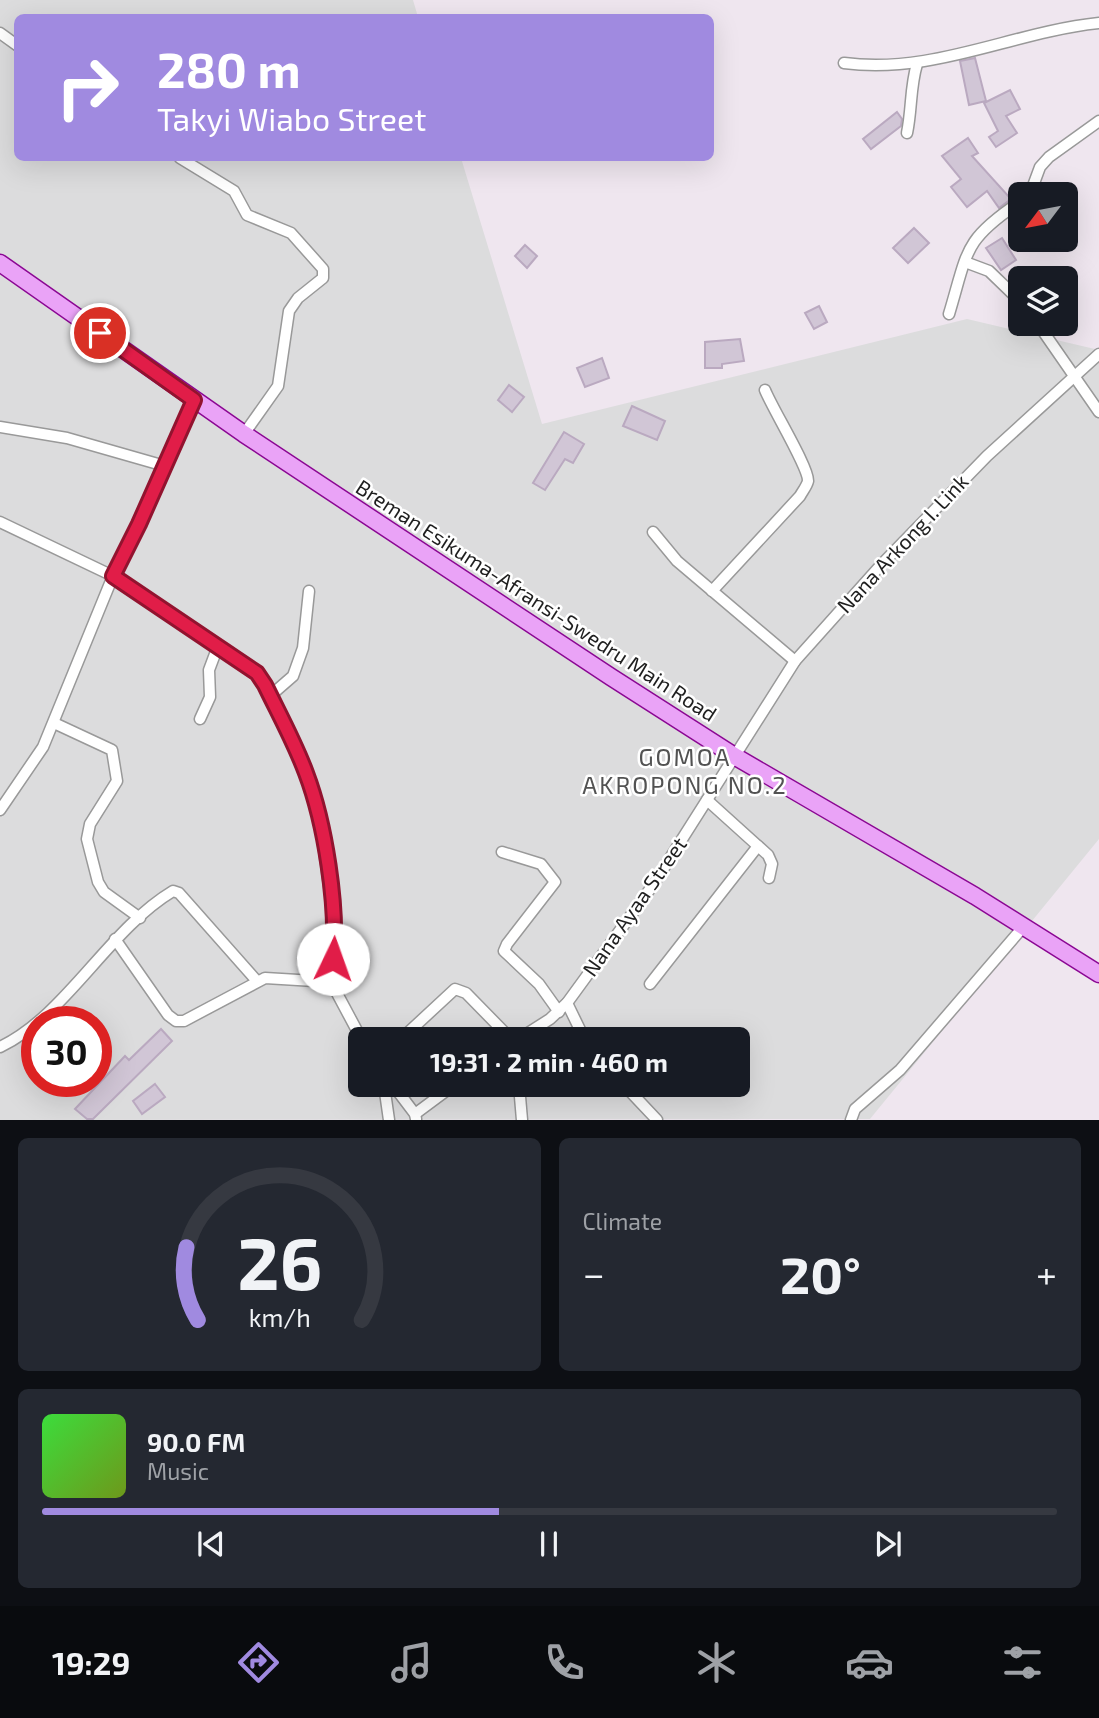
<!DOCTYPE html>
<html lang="en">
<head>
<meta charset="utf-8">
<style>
  body { margin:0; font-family:"Exo 2",sans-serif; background:#242831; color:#f1f3f6; height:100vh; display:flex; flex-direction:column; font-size:26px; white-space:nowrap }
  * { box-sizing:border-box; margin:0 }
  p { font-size:23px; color:#9ea1a6 }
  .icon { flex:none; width:38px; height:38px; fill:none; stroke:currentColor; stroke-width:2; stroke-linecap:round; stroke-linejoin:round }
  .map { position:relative; height:1120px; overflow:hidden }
  .sheet { display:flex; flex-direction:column; gap:18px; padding:18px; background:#0d0f14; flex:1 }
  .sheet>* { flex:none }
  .guide { position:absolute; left:14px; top:14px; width:700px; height:147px; border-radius:10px; box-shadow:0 7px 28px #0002; background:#a08ae0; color:#fff; overflow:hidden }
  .needle { width:46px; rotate:238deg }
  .controls { position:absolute; left:1008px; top:182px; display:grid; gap:14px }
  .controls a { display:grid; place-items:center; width:70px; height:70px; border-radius:10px; background:#171b24; box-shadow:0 7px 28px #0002; font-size:35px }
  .speed { position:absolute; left:21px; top:1006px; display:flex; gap:14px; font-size:35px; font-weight:700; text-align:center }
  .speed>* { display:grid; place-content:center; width:91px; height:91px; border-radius:50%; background:#171b24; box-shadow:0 7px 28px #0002; line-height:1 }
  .speed .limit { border:10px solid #d22; background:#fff; color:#111 }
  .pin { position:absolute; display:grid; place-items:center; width:60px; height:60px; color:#fff; margin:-30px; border:4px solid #fff; border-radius:50%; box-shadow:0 2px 7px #0007 }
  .me { position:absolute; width:77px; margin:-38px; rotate:3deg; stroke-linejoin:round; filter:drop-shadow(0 0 5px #0008) }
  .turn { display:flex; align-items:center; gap:24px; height:147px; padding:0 28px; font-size:32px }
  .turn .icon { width:91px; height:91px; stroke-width:2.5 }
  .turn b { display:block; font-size:49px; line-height:60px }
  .big { font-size:52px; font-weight:700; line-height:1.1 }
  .sheet .card { flex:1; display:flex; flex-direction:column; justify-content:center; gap:10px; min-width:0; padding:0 24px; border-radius:10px; background:#242831 }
  .sheet .dial { align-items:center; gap:0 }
  .dial svg { height:182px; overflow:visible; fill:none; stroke:#363941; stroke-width:7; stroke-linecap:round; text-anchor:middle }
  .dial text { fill:#f1f3f6; stroke:none }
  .song { display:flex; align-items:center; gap:21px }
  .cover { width:84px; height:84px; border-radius:10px; background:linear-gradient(135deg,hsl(120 70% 55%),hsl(80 70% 35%)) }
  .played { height:7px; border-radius:4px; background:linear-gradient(90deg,#a08ae0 45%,#363941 45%) }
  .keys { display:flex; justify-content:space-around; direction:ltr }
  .heat { display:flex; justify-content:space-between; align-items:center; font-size:38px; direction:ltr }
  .sheet .tiles { flex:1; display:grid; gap:18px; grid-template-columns:1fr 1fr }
  .card:last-child { grid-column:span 2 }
  .trip { position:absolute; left:348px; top:1027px; width:402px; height:70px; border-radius:10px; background:#171b24; box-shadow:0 7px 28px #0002; font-weight:700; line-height:70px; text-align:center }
  .tab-bar { display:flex; height:112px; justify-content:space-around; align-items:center; background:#090b0e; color:#9ea1a6 }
  .tab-bar .icon { width:49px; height:49px }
  .tab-bar .active { color:#a08ae0 }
  .tab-bar b { font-size:32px; color:#f1f3f6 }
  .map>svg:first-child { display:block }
  .residential { fill:#dcdcdd; fill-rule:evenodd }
  .building { fill:#d1c6d6; stroke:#baa9c0; stroke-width:2 }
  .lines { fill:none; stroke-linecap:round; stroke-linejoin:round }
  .street-casing { stroke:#999; stroke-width:13 }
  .primary-casing { stroke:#8b0793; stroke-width:19 }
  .street { stroke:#fff; stroke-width:10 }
  .primary { stroke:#eaa3f7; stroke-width:16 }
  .route-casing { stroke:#92132f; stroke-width:18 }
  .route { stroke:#e11d48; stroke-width:12 }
  .labels { text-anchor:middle; stroke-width:5; stroke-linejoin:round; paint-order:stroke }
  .street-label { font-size:21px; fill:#1f1f1f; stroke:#fff }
  .quarter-label { font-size:24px; letter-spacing:2px; fill:#525252; stroke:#fff }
</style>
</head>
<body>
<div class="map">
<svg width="1099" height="1120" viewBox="0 0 1099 1120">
  <rect width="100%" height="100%" fill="#efe6ef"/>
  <path class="residential" d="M0,0H413L418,17L18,18V158H461L542,424L967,319L1099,350V839L870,1119L0,1120ZM37,1022H96V1082H37ZM360,1040H738V1085H360Z"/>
  <g class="building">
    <polygon points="975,58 986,101 969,105 960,61"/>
    <polygon points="1010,90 1020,109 1006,116 1017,133 996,147 989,137 998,131 984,103"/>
    <polygon points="897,112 902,119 901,126 871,149 863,139"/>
    <polygon points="968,138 978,153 972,156 1011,199 999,208 987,191 967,207 951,187 961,179 942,156"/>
    <polygon points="914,228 929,243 908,263 893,248"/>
    <polygon points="1002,238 1016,260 1001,270 986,248"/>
    <polygon points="525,245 537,256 527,268 515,256"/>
    <polygon points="819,306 827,322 814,329 805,313"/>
    <polygon points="740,339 744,361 722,364 722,368 705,368 705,342"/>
    <polygon points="602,358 609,378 585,387 577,368"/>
    <polygon points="509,385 524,397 512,412 498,400"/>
    <polygon points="632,406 665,421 657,440 623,426"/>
    <polygon points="564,432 584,444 573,463 565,459 545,490 533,483"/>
    <polygon points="161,1029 172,1041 93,1119 87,1119 75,1109 125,1056 129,1060"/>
    <polygon points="155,1084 165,1097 142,1114 133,1101"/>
  </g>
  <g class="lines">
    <g class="street-casing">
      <g id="street">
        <polyline points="0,33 18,46"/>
        <path d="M844,63C933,75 1012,32 1099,23"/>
        <path d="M907,133C912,109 910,87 917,64"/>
        <polyline points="180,158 234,191 247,215 291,233 323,269 323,278 298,298 289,311 278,386 244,434"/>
        <polyline points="1030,194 1040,167 1049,157 1099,121"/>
        <polyline points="965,262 989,271 1020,301"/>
        <path d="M949,314C968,251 963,240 1020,202"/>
        <polyline points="1038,324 1099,412"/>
        <polyline points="0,427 67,438 165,466"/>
        <polyline points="0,522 113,576 257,673 265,685 307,775 320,822 334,920 331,982 362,1040"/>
        <polyline points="653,532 677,561 795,661"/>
        <path d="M712,591L800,496C802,492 807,486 808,481C809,468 772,408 765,390"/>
        <polyline points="270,696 293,676 303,648 309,591"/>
        <polyline points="200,719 210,697 209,670 218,646"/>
        <polyline points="54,723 112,750 117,781 90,824 87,839 98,882 104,892 140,918"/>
        <polyline points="707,800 768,855 772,864 769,878"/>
        <polyline points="0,810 43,747 113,576 139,524 193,400"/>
        <polyline points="502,852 541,864 555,882 507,944 504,951 539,984 559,1012"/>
        <polyline points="115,939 168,1015 176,1021 184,1021 265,978 331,982"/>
        <polyline points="650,984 758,846"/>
        <polyline points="567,1003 585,1040"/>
        <polyline points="400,1040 455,989 466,993 512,1040"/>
        <polyline points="517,1040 550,1019 567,1003 653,885 795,661 880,566 987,456 1099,354"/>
        <path d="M0,1047C66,1016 108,930 173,891L179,893L256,980"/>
        <polyline points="384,1085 389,1120"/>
        <polyline points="393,1085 415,1114 416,1119"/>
        <polyline points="519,1085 522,1120"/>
        <polyline points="624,1085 657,1120"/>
        <polyline points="415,1114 454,1085"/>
        <polyline points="851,1120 855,1109 900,1070 1024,926"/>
      </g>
    </g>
    <g class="primary-casing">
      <polyline id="primary" points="0,263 244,434 611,677 736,757 975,896 1099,974"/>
    </g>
    <use href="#street" class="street"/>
    <use href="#primary" class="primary"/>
  </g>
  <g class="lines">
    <g class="route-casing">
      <path id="route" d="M100,333L194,400L139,524L113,576L257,673L265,685C279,714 295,743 306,773C325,823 338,906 333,959"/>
    </g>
    <use href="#route" class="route"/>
  </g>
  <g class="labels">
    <g class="street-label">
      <text transform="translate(903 544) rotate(-47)" y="7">Nana Arkong I. Link</text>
      <text transform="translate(536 601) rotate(33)" y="7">Breman Esikuma-Afransi-Swedru Main Road</text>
      <text transform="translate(635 907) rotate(-55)" y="7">Nana Ayaa Street</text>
    </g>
    <g class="quarter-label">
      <text x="685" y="766">GOMOA<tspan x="685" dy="28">AKROPONG NO.2</tspan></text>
    </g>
  </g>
</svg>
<div class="controls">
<a><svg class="needle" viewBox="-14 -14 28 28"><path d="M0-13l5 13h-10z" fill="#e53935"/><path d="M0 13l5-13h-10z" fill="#9ea1a6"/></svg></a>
<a><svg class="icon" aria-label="layers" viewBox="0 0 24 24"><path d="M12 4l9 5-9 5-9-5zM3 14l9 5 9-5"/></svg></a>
</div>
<div class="speed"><div class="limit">30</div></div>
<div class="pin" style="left:100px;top:333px;background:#d93025"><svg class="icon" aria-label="arrive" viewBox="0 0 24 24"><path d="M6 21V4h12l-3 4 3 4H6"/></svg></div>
<svg class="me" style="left:333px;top:959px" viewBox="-20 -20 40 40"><circle r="19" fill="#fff"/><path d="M0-13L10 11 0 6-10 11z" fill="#e11d48"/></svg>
<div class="trip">19:31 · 2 min · 460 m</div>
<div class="guide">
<div class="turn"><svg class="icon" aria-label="right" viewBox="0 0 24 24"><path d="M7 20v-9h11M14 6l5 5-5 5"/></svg><div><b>280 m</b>Takyi Wiabo Street</div></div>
</div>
</div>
<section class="sheet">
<div class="tiles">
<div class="card dial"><svg viewBox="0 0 100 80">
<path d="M14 69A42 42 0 1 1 86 69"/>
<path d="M14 69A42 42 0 0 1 9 37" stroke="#a08ae0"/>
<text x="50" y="56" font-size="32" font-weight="700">26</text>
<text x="50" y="72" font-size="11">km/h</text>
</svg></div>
<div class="card"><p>Climate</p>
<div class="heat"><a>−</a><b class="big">20°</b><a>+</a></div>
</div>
<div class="card">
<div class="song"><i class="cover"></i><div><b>90.0 FM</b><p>Music</p></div></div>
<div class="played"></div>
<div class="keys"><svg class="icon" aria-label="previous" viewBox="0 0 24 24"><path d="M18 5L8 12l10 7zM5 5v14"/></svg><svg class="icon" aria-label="pause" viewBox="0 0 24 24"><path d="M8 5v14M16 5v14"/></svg><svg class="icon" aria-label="next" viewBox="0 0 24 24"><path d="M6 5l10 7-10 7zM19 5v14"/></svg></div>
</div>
</div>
</section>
<nav class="tab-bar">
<b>19:29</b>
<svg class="icon active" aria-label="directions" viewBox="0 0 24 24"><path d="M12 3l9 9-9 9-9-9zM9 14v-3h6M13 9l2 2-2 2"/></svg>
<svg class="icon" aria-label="music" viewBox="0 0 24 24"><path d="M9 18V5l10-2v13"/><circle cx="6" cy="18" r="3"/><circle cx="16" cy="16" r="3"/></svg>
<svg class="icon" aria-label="phone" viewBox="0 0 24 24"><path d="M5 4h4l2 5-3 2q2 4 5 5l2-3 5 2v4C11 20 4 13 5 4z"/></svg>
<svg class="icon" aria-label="climate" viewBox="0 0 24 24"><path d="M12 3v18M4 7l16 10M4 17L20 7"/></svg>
<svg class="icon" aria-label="car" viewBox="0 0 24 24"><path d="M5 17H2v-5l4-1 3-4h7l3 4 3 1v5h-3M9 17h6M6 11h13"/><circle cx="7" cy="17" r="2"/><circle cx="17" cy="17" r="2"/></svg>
<svg class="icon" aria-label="filters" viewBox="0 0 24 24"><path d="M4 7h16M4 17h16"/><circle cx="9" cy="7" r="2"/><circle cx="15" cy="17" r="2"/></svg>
</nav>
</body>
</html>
